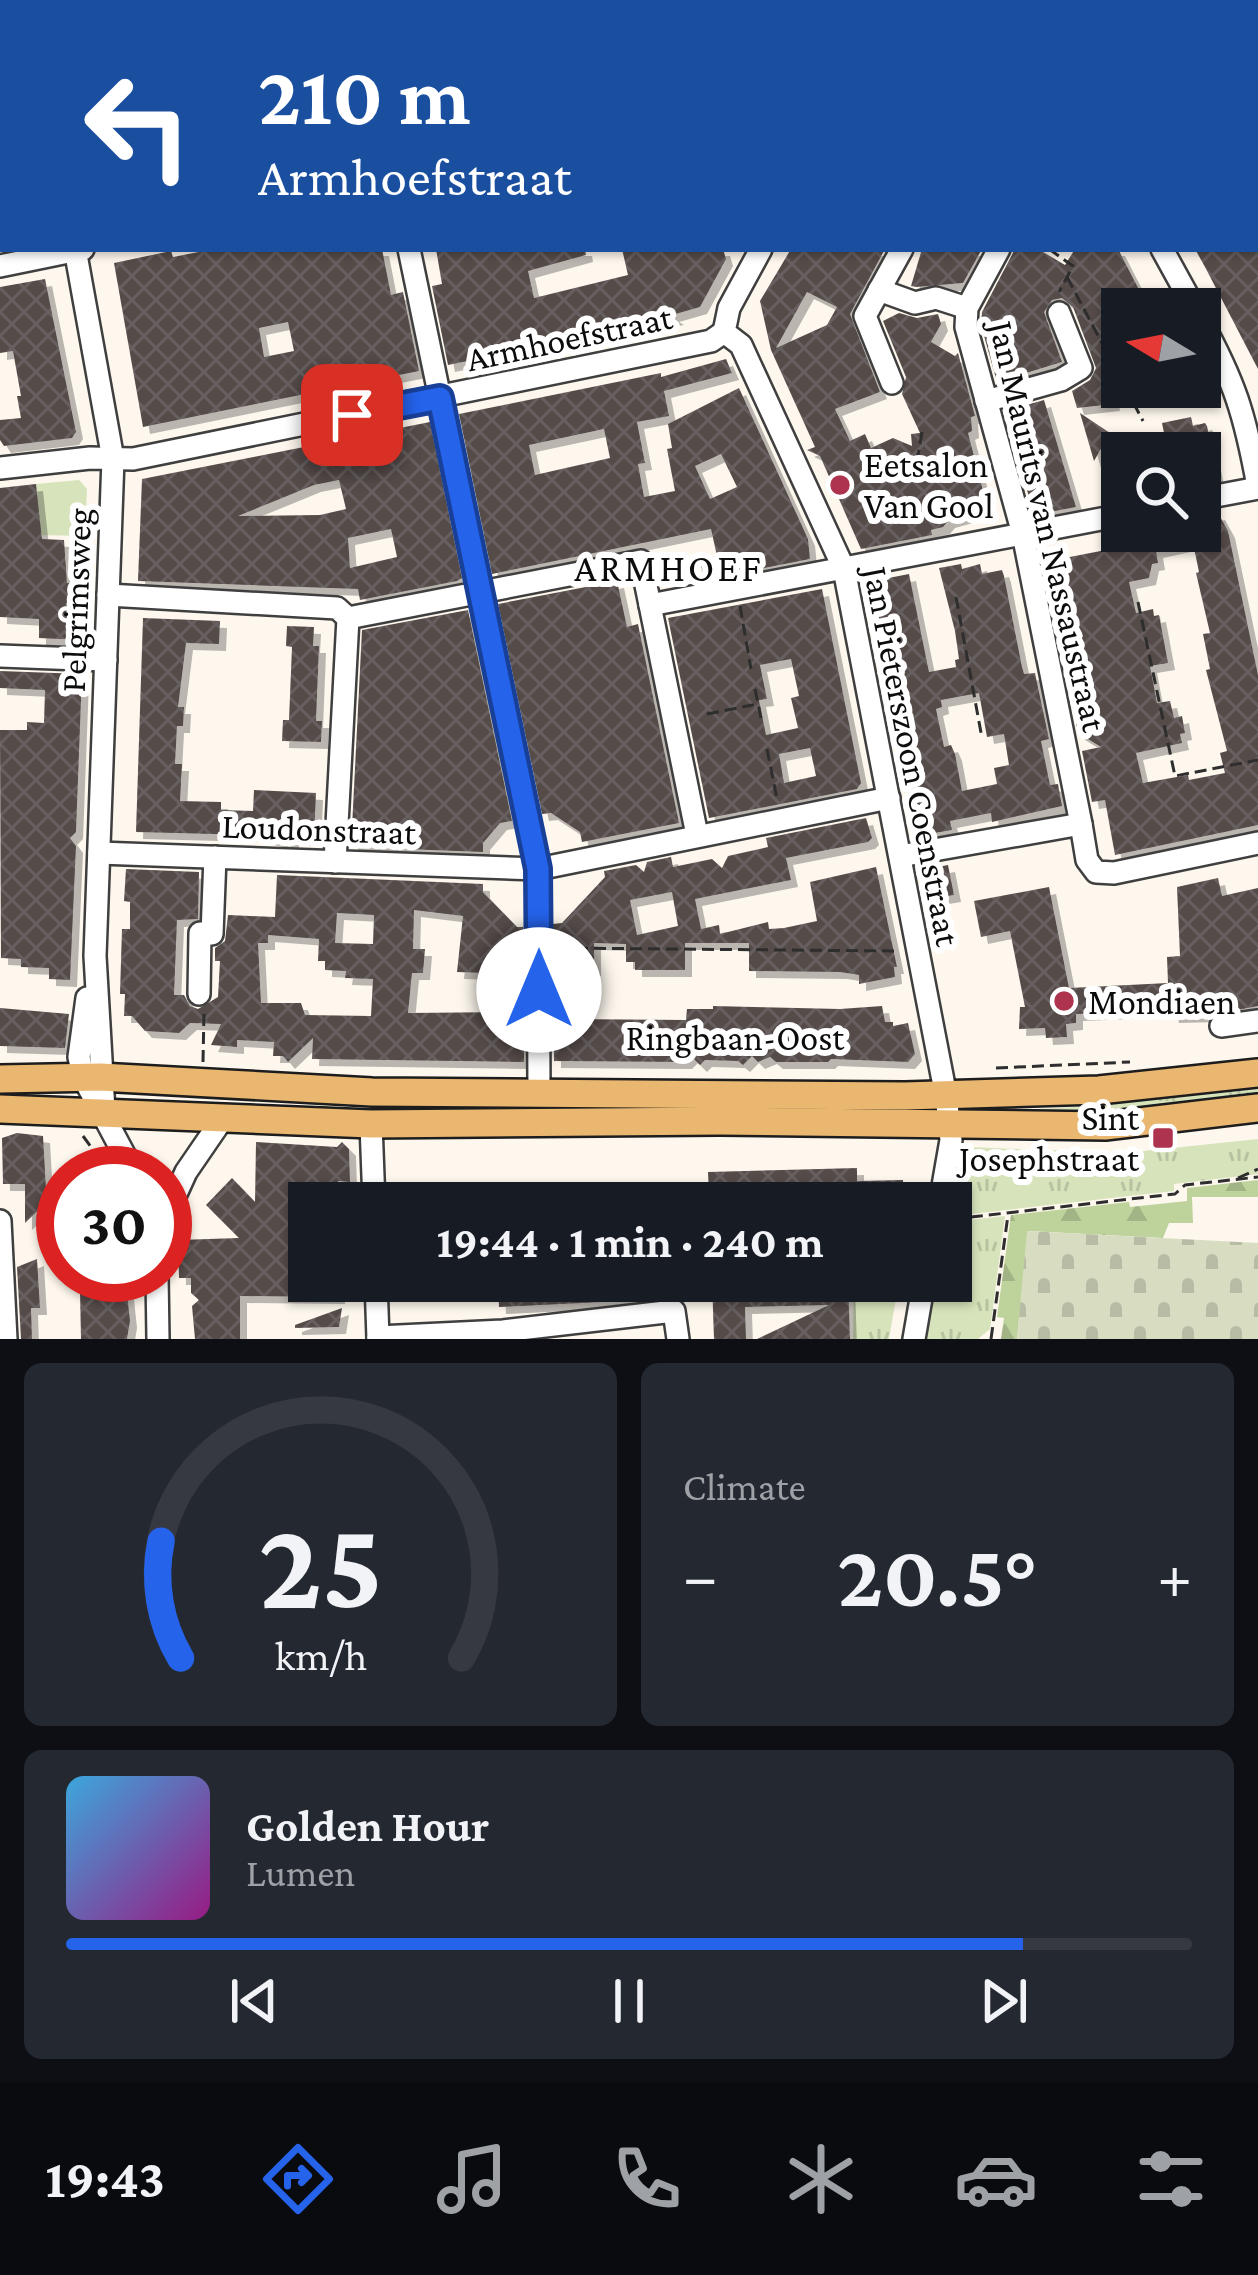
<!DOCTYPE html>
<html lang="en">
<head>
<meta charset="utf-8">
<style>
  body { margin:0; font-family:"Crimson Pro",serif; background:#242831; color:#f1f3f6; height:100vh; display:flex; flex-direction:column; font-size:45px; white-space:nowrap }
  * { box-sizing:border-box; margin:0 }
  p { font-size:39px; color:#9ea1a6 }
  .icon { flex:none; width:66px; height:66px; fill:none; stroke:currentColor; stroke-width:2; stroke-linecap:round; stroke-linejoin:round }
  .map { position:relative; height:1339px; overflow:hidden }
  .panel { display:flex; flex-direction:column; gap:24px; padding:24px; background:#0d0f14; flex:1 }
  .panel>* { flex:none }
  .guide { position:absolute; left:0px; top:0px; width:1260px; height:252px; box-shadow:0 3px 9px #0004; background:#1a4fa0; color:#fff; overflow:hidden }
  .needle { width:78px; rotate:280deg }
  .tools { position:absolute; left:1101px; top:288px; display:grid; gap:24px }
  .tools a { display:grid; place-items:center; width:120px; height:120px; border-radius:0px; background:#171b24; box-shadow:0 3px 9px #0004; font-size:60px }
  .speed { position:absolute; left:36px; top:1146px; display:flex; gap:24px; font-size:60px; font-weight:700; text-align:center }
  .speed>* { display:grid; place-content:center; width:156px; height:156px; border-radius:50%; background:#171b24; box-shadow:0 3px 9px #0004; line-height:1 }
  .speed .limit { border:18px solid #d22; background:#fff; color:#111 }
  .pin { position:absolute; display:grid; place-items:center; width:102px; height:102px; color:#fff; margin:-51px; border-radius:24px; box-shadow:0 6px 18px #0006 }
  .me { position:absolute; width:132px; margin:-66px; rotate:0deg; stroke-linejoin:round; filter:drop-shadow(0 0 9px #0008) }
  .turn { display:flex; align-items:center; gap:42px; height:252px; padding:0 60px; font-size:54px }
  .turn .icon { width:156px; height:156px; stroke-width:2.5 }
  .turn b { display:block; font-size:84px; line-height:102px }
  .big { font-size:90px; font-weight:700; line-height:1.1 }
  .panel .tile { flex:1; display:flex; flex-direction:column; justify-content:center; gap:18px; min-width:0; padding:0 42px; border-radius:18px; background:#242831 }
  .panel .dial { align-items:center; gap:0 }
  .dial svg { height:312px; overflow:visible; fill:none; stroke:#363941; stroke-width:7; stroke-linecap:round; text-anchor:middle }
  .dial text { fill:#f1f3f6; stroke:none }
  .song { display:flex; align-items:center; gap:36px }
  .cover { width:144px; height:144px; border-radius:18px; background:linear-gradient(135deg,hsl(200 70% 55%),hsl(310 70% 35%)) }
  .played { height:12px; border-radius:6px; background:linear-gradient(90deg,#2563eb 85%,#363941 85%) }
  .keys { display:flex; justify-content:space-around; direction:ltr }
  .heat { display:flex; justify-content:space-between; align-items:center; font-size:66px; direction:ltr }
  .panel .tiles { flex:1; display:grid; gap:24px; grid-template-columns:1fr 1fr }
  .tile:last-child { grid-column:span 2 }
  .trip { position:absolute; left:288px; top:1182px; width:684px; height:120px; border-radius:0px; background:#171b24; box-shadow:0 3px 9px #0004; font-weight:700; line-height:120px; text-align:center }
  .tabs { display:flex; height:192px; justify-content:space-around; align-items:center; background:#090b0e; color:#9ea1a6 }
  .tabs .icon { width:84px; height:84px }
  .tabs .on { color:#2563eb }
  .tabs b { font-size:54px; color:#f1f3f6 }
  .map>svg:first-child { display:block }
  .grass { fill:url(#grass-tufts) }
  .forest { fill:url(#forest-firs) }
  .cemetery { fill:url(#cemetery-stones) }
  .park { fill:#d7e4bb }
  .building { fill:url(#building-cross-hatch); fill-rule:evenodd; filter:url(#shadow) }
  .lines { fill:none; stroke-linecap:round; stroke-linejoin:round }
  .minor-casing { stroke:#3f3f3f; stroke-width:26 }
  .major-casing { stroke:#1d1d1d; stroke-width:32 }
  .path { stroke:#2e2e2e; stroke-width:3; stroke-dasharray:12 6; stroke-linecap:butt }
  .minor { stroke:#fff; stroke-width:21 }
  .major { stroke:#eab771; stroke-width:27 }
  .route-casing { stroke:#184099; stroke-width:30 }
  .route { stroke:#2563eb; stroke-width:21 }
  .poi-dot { fill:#ad334e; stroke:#fff; stroke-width:4.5 }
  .labels { text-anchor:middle; stroke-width:12; stroke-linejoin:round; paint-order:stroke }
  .street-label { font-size:36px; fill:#0c0c0c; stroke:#fff }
  .poi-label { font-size:36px; fill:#0c0c0c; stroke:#fff; text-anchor:start }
  .neighbourhood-label { font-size:39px; letter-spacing:3px; fill:#0c0c0c; stroke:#fff }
</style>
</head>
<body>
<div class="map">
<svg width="1258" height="1339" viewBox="0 0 1258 1339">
  <defs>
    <pattern id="grass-tufts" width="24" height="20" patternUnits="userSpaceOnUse" patternTransform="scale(3)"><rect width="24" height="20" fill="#d7e4bb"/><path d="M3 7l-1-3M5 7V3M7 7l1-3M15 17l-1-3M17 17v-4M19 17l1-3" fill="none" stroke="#b7c2a0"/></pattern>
    <pattern id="forest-firs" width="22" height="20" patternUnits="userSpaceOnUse" patternTransform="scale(3)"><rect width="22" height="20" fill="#bed39c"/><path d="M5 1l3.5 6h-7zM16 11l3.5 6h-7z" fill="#a2b485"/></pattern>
    <pattern id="cemetery-stones" width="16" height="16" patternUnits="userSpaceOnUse" patternTransform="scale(3)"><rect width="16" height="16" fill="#d8ddc1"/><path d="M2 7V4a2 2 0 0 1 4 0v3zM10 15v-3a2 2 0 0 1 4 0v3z" fill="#b8bca5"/></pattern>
    <pattern id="building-cross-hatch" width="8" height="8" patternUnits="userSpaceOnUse" patternTransform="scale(3)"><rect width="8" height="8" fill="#544c4a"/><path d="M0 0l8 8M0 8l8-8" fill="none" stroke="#686160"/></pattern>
    <filter id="shadow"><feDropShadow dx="7" dy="7" stdDeviation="0" flood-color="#0004"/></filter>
  </defs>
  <rect width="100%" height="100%" fill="#fdf7ed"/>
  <g class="grass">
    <path d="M1258,1081V1097C1160,1107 1065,1115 966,1112L1102,1106L1133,1096Z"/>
    <polygon points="1258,1139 1258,1174 1174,1184 1174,1191 953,1216 964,1155 969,1147 1123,1153 1124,1157 1133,1156 1134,1152"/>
    <polygon points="1005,1216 990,1329 978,1339 925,1339 936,1281 951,1281 952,1222"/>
    <polygon points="854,1281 899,1281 889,1339 853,1339"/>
  </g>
  <polygon class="forest" points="1258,1180 1258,1197 1192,1197 1193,1223 1169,1223 1163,1238 1028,1231 1017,1339 1001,1339 1004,1318 997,1317 1011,1215 1129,1202 1130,1207 1187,1201 1187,1188"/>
  <polygon class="cemetery" points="1027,1231 1258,1243 1258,1339 1017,1339"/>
  <polygon class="park" points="79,480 87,489 85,536 37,535 36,484"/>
  <g class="building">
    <path d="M214,249H382L391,295L403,292L419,371L143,427L114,263L171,251L173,257ZM288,322L294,351L264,357L259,328Z"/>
    <polygon points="436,249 585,249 586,255 528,271 534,298 628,275 622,249 723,249 726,259 700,307 672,315 677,318 589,336 583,333 579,338 448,365 432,286 442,284"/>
    <path d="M791,249H885L850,314L880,392L835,409L850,441L865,434L871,448L893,438L912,446L911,434L920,433L902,394L906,377L883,321L899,313L917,318L938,314L941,324L931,342L955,356L958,353L975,416L971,417L972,431L968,433L988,510L948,521L943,527L931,530L932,535L861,549L820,456L807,450L815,447L771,350L760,301ZM807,292L837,307L827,325L776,348Z"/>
    <polygon points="922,249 982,249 963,283 916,287 911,286"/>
    <polygon points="1015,249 1038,249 1065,265 1075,249 1118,249 1149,309 1122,309 1122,385 1110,386 1113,404 1077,408 1072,391 1090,380 1096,368 1073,307 1062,298 1052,300 1044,312 1062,362 997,382 981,325 982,312"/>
    <polygon points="1195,249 1258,249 1258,369 1205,267"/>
    <polygon points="45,279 76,432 72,438 4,446 0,440 0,420 21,418 17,396 21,396 13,351 0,353 0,287"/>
    <path d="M726,359L732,373L664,391L669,416L637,422L645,463L638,464L644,497L675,491L667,449L672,448L668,424L739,388L808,539L810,559L704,580L700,559L717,556L711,529L492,574L459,414L661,373V377ZM604,429L610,458L535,475L529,445ZM721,454L737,487L710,499L695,466Z"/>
    <polygon points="1044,400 1076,507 1034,515 1005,411"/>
    <polygon points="1080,413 1110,433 1094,461"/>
    <polygon points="1191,417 1193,426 1205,423 1207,426 1217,479 1200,483 1200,453 1168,453 1162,423"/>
    <path d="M430,422L462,578L457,581L360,600L358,589L138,581L142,479ZM339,480L346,509L320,515L238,516L314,485ZM391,529L397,557L350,568L348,538Z"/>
    <polygon points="36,484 42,539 64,540 67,583 83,583 81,640 39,638 39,619 0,617 0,488"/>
    <path d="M1218,513L1228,531L1258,675V825L1115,855L1105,800L1092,802L1082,751L1101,747L1078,733L1044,562L1116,548L1124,539L1123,534L1136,531H1200V517ZM1193,543L1199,572L1196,573L1210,633L1203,634L1210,669L1206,670L1227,751L1220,753L1225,773L1189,780L1188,775L1143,783L1136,753L1182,743L1180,734L1185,733L1182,716L1174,718L1170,701L1157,703L1150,666L1168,663L1159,615L1154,616L1153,609L1136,613L1129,582L1149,578L1152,564L1158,563L1156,551Z"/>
    <path d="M961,564L962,569L980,564L982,574L1002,570L1004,576L1022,667L1024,674L1035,673L1036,678L1049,739L1041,741L1050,785L1058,784L1062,806L992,822L991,813L950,821L952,830L917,836L868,582L909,574L929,672L956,667L955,660L959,659L955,631L939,568ZM979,693L987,737L1004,734L1009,765L994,768L997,784L962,791L955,754L951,745L944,747L936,709L942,707L941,700Z"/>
    <polygon points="617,581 627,627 638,624 679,823 582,842 580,832 551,813 542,814 498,604"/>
    <path d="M822,589L861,783L857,789L709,818L668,618ZM791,659L799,696L791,698L798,728L766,735L759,700L767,699L760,665ZM810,748L816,776L784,783L779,754Z"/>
    <polygon points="468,610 512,821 500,823 483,843 483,852 351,847 362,630"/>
    <polygon points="143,618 220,621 219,644 186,643 178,707 184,707 183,726 177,726 175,764 182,764 180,801 221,802 221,810 253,811 254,790 316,793 314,839 292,839 292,843 252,835 136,832"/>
    <polygon points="287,626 314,627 313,646 319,646 316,721 322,721 321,742 282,741 283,720 289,720 292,647 286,646"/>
    <polygon points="0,671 82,674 76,832 70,838 76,846 70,980 49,979 49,968 21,967 21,959 1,958 0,730 27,730 27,722 44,723 45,690 0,688"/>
    <path d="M866,818L872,838L868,842L786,858L791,880L695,899L701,929L719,925L720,934L768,922L769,929L784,928L817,921L810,882L876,867L897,967H894L895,977L859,984V975L840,972L749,971V943H685V970H635V962H626V944L594,943V969H574V990H554L553,924L562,923L605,877L604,871L636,865L644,872L647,862L671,857L673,867L712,859L722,868L728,856L768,847L766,838ZM672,892L678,926L637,935L630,900Z"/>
    <polygon points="948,865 954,895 930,899 925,874 933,873 932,868"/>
    <path d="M126,869L199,872L198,919L177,920L174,995H184L190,1006L198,1009L218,997L220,961H215V948L225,941L228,915L275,917L277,875L483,884V892L517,927H523L524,977L487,978V973L457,972L463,916L414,910L413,949H425L423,973H412L408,1013L514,1012V1030H524V1062L312,1059L313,1038L288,1062L283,1056H273L274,1042L237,1040V1047L211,1045L221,1024L190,1023L179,1033L145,1031L132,1016H124L125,994H120L122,929H130V902L124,901ZM337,913L374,915L373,944L335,943ZM268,935L319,939L318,961H325V970L346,971L345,978L373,979L371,1016L305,1015L301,1003H261L258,943H268Z"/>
    <polygon points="1218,878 1222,896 1258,888 1258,1006 1211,1015 1172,1016 1171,1010 1076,1014 1076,1023 1066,1024 1067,1037 1046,1038 1045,1028 1019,1029 1020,1007 1025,1007 1010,931 981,937 974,901 1049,887 1069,988 1168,983 1167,957 1180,956 1177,887"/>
    <polygon points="713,1006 840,1009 882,1006 885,1022 893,1022 893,1026 908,1023 915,1054 908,1062 831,1059 828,1062 776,1062 770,1057 758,1062 752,1056 743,1065 738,1061 705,1060 700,1065 691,1056 685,1062 554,1061 554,1024 565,1023 565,1019 686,1020 687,1009 713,1009"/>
    <polygon points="0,1008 69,1014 65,1048 0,1046"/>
    <polygon points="17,1133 43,1136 46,1188 63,1172 63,1213 46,1196 47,1202 25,1223 25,1184 3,1184 2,1138"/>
    <polygon points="256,1142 337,1147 342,1142 349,1149 350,1182 338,1181 338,1189 328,1188 327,1203 309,1203 309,1281 338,1281 338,1297 240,1296 240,1339 195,1339 192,1306 199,1300 191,1293 191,1278 179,1278 178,1240 239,1238 206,1205 232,1178 255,1202"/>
    <polygon points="857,1168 857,1181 903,1180 904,1203 629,1203 628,1198 670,1187 709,1194 708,1172"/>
    <polygon points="613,1186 614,1203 521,1203 521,1188"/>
    <polygon points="37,1259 40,1308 31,1308 32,1339 21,1339 17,1267"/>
    <polygon points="95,1278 114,1295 126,1283 130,1321 127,1339 81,1339 80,1291 84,1291 83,1279"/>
    <polygon points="498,1281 643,1281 643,1300 499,1307"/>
    <polygon points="712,1281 848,1281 850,1339 757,1339 829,1305 745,1307 746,1339 714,1339"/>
    <polygon points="342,1308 339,1327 295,1328 295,1325"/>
  </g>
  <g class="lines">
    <g class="minor-casing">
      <g id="minor">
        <polyline points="357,0 357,3"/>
        <polyline points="1068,0 1069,3"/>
        <polyline points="186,3 202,0"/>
        <polyline points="894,3 894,0"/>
        <polyline points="1146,3 1157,0"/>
        <polyline points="0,38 3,37"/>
        <polyline points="75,249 113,459 95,956 104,1111"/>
        <polyline points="409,249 538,869 539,1092"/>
        <polyline points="761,249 729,308 724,332 741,345 844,569 946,1096 951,1140 940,1203"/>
        <polyline points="999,249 967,308 966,327 1023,534 1081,824"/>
        <polyline points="1162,249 1195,309"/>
        <polyline points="0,266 83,249"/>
        <polyline points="879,290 915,303 936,298 967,308"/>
        <path d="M1200,319C1235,382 1245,415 1258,486"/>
        <polyline points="892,383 865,316 902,249"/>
        <polyline points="986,401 1061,380 1081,368 1059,313"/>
        <polyline points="0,468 90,458 133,459 711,341 724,332"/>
        <polyline points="1200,499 1258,488"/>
        <polyline points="108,595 337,608 348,618"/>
        <polyline points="650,605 697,835"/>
        <polyline points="348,618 641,561 650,605 1122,515"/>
        <polyline points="0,656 106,660"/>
        <polyline points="99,853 538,869 889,798"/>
        <polyline points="900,856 1081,824 1087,860 1096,872 1114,873 1258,843"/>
        <polyline points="335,862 348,618"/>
        <polyline points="199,994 200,933 212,934 215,857"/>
        <polyline points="87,998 79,1057 83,1077 134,1173"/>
        <polyline points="1221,1026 1258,1021"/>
        <polyline points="371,1124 374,1203"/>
        <polyline points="165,1218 186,1172 223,1118"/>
        <polyline points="0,1221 6,1339"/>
        <polyline points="157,1275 158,1339"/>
        <polyline points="376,1281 378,1339"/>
        <polyline points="378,1337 503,1331 674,1311 678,1339"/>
        <polyline points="914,1339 924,1281"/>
      </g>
    </g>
    <g class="major-casing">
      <g id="major">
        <polyline points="0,1079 100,1077 372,1092 905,1096 1099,1090 1258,1073"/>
        <polyline points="0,1109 371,1124 720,1121 1105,1126 1258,1108"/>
      </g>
    </g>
    <g class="path">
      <polyline points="443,0 444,3"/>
      <polyline points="1203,0 1203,3"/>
      <polyline points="15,3 25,0"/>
      <polyline points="32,3 32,0"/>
      <polyline points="0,6 3,5"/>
      <polyline points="1257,14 1258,14"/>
      <polyline points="1049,249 1073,266 1059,292"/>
      <polyline points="1067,277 1122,381"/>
      <polyline points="1125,387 1143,421"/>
      <polyline points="922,432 914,479 981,460"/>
      <polyline points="956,597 982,738"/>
      <polyline points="1138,602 1175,776 1258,760"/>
      <polyline points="740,606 751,669"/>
      <polyline points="755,689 761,718"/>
      <polyline points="707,714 758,704"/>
      <polyline points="767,749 777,799"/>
      <polyline points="558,948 897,951"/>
      <polyline points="203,1062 204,1011"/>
      <polyline points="996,1068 1130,1062"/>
      <polyline points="83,1136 109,1172"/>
      <polyline points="1238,1178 1258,1169"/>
      <polyline points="953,1219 1175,1194 1185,1185 1258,1177"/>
      <polyline points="991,1339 1008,1215"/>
    </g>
    <use href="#minor" class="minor"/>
    <use href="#major" class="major"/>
  </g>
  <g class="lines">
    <g class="route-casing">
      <polyline id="route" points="352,415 440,398 538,869 539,990"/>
    </g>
    <use href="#route" class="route"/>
  </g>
  <g class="poi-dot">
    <circle cx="840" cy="485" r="12"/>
    <circle cx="1064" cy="1001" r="12"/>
    <rect x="1151" y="1126" width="24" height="24" rx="6"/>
  </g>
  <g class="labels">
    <g class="street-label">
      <text transform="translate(569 337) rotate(-12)" y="13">Armhoefstraat</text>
      <text transform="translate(1049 526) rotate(77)" y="13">Jan Maurits van Nassaustraat</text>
      <text transform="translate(75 600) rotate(-88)" y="13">Pelgrimsweg</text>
      <text transform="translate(913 756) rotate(79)" y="13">Jan Pieterszoon Coenstraat</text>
      <text transform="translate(319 828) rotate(2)" y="13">Loudonstraat</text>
      <text x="735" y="1050">Ringbaan-Oost</text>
    </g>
    <g class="poi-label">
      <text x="864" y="477">Eetsalon<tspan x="864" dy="41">Van Gool</tspan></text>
      <text x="1088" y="1014">Mondiaen</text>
      <text x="1139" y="1130" text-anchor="end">Sint<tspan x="1139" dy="41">Josephstraat</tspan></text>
    </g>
    <g class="neighbourhood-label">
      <text x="669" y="581">ARMHOEF</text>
    </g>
  </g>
</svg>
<div class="tools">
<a><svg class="needle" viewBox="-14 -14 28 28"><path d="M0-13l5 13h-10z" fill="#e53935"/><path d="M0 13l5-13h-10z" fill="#9ea1a6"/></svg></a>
<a><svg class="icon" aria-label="search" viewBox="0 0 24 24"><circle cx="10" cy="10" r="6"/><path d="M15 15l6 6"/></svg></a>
</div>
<div class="speed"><div class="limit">30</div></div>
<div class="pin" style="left:352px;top:415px;background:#d93025"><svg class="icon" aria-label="arrive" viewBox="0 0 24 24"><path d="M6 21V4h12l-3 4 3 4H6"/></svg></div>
<svg class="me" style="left:539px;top:990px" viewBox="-20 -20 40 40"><circle r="19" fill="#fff"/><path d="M0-13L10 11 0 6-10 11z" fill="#2563eb"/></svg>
<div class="trip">19:44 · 1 min · 240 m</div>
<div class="guide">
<div class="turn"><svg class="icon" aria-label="left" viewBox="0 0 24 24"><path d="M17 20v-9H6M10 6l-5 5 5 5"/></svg><div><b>210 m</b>Armhoefstraat</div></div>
</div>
</div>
<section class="panel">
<div class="tiles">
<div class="tile dial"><svg viewBox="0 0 100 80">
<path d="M14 69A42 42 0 1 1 86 69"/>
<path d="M14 69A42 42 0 0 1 9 39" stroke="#2563eb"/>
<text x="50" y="56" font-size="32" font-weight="700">25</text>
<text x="50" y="72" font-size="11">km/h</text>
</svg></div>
<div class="tile"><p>Climate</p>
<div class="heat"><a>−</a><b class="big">20.5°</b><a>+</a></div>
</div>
<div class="tile">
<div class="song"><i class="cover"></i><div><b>Golden Hour</b><p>Lumen</p></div></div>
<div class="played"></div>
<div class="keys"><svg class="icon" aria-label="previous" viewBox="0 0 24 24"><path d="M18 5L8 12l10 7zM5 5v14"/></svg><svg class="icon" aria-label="pause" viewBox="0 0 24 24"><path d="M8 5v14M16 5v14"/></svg><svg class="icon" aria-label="next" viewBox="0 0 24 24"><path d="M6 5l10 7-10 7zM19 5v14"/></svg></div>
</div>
</div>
</section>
<nav class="tabs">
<b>19:43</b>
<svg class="icon on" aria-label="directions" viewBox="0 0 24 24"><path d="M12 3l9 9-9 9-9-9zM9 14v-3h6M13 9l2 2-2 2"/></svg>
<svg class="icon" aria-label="music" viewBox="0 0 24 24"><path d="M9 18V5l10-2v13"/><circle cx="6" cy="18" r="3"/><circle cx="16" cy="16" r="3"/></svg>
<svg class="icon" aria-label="phone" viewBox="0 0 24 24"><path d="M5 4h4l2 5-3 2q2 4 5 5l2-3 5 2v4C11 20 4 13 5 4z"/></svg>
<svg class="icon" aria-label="climate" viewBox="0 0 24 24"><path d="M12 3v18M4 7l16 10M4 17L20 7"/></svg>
<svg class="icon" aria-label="car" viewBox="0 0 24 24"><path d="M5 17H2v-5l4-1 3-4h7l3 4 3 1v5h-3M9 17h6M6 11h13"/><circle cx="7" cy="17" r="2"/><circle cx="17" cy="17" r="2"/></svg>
<svg class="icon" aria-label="filters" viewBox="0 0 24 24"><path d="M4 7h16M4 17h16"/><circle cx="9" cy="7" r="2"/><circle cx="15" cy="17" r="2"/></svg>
</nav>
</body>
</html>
